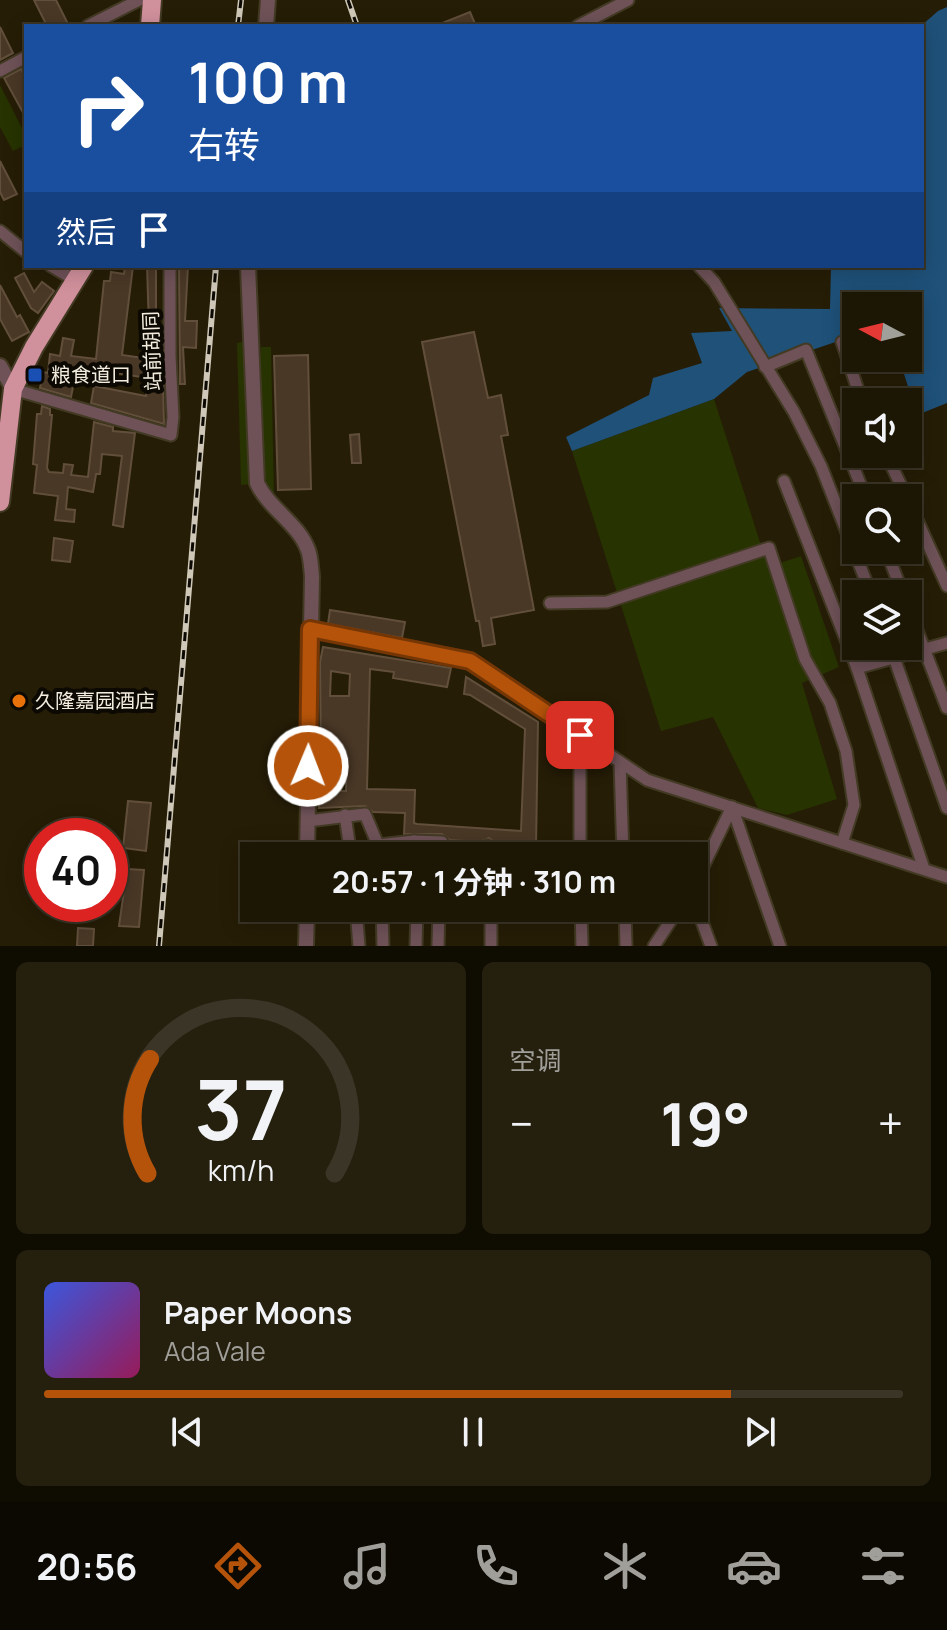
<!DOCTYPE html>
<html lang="zh">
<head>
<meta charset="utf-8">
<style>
  body { margin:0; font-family:Manrope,"Noto Sans SC",sans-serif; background:#251f0e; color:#f1f3f6; height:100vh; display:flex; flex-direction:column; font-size:30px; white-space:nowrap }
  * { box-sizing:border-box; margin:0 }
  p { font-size:26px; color:#a09f9a }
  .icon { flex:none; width:44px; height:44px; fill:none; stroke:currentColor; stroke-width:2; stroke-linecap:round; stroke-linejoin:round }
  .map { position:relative; height:946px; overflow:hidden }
  .drawer { display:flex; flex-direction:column; gap:16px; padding:16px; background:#0f0c02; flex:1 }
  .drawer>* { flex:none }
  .hud { position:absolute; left:24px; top:24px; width:900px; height:244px; border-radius:0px; box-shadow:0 4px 20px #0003,0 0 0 2px #3a3526; background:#1a4fa0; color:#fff; overflow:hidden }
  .needle { width:52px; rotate:277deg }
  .controls { position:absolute; left:842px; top:292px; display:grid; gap:16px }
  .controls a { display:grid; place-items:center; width:80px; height:80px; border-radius:0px; background:#1c1604; box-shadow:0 4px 20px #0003,0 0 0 2px #3a3526; font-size:40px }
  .speed { position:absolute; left:24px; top:818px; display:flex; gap:16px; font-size:40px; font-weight:700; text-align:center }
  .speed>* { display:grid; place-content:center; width:104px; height:104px; border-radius:50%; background:#1c1604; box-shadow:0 4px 20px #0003,0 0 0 2px #3a3526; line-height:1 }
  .speed .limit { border:12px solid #d22; background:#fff; color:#111 }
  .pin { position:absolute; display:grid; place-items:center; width:68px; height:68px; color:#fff; margin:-34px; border-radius:16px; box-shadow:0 4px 12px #0006 }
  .me { position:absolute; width:88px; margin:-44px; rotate:1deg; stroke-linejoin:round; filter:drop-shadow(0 0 6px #0008) }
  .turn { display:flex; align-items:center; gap:28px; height:168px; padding:0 32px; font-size:36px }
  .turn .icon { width:104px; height:104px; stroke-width:2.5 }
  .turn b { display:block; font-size:56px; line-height:68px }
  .then { display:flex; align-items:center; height:76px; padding:0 32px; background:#0003; gap:16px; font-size:30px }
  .big { font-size:60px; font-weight:700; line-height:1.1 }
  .drawer .card { flex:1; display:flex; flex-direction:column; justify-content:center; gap:12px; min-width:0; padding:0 28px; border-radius:12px; background:#251f0e }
  .drawer .dial { align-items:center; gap:0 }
  .dial svg { height:208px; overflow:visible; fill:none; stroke:#3a3526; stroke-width:7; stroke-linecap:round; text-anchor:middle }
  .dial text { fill:#f1f3f6; stroke:none }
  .song { display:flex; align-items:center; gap:24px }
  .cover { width:96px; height:96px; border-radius:12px; background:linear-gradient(135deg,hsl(230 70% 55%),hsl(330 70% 35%)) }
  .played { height:8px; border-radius:4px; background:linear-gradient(90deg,#b45309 80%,#3a3526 80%) }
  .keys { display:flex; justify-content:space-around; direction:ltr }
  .heat { display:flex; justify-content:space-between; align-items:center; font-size:44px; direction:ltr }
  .drawer .tiles { flex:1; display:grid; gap:16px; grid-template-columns:1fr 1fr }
  .card:last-child { grid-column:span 2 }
  .trip { position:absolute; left:240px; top:842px; width:468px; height:80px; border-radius:0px; background:#1c1604; box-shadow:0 4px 20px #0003,0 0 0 2px #3a3526; font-weight:700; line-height:80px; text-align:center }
  .dock { display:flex; height:128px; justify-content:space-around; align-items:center; background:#0b0902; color:#a09f9a }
  .dock .icon { width:56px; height:56px }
  .dock .active { color:#b45309 }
  .dock b { font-size:36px; color:#f1f3f6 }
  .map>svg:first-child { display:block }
  .green { fill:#273300 }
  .water { fill:#1f5179 }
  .building { fill:#4a3826; stroke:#614f3b; stroke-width:2; fill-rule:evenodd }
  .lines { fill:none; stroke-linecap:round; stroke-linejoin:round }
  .minor-casing { stroke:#433a24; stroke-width:15 }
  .tertiary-casing { stroke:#433a24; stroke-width:18 }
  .trunk-casing { stroke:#433a24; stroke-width:22 }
  .minor { stroke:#6e5258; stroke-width:11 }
  .tertiary { stroke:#6e5258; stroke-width:14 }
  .trunk { stroke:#d0909c; stroke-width:18 }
  .rail-casing { stroke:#cfc8b8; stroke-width:6 }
  .rail { stroke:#0c0802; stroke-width:3; stroke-dasharray:9; stroke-linecap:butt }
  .route-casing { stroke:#753606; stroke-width:20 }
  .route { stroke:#b45309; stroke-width:14 }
  .transit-dot { fill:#1a4fb4; stroke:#0c0802; stroke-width:3 }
  .food-dot { fill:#e8710a; stroke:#0c0802; stroke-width:3 }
  .labels { text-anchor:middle; stroke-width:8; stroke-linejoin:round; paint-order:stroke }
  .street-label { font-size:20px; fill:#f3eddf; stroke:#0c0802 }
  .poi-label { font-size:20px; fill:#f3eddf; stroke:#0c0802; text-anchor:start }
</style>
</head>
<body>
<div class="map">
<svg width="947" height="946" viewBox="0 0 947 946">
  <rect width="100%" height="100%" fill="#261d06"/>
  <g class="green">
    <polygon points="0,85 26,136 26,145 13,151 0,127"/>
    <polygon points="247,341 254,484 241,485 237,343"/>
    <path d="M261,347H271L274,498C253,464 261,389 261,347Z"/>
    <polygon points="714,399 768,567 801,556 839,667 802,683 837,799 787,815 758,808 713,717 661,731 572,451"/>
  </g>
  <polygon class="water" points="947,7 947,403 917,415 899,358 908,358 908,306 856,306 856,335 747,372 714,399 572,451 566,437 649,395 653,378 702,363 691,333 732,331 719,308 830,309 831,266 922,266 921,26 938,11"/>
  <g class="building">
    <polygon points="34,0 56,0 69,26 47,26"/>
    <polygon points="470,12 476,26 435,26"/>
    <polygon points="0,27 13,53 0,60"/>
    <polygon points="21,69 26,78 26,118 4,78"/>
    <polygon points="0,161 17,194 4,200 0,192"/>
    <polygon points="125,266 133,266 122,355 150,359 147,266 156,266 156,323 157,345 162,345 164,424 91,403 94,386 146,396 148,378 77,367 71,397 40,388 43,372 48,373 50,354 60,356 63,338 74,340 71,356 96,359 104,281 110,281 111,272 124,274"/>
    <polygon points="179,266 188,266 185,321 197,321 196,348 183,347 185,384 180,384"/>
    <polygon points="24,273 34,292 42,282 54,291 38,313 31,308 15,278"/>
    <polygon points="0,285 17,317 20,315 29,332 12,341 0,319"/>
    <polygon points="474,332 488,398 501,395 508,435 501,436 534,610 491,618 495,644 483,646 479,621 476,621 422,342"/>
    <polygon points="308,355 311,489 278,490 274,356"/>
    <polygon points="42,406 50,409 50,415 52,415 47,468 49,472 63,473 64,464 73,465 71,475 88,477 94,422 113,427 113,431 135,433 123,527 113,525 122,456 102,454 100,474 96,474 93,492 68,487 66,509 75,510 74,522 55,520 58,496 34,493 37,465 33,464 37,414 41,414"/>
    <polygon points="359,434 361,463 352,463 350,435"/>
    <polygon points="54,538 73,541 70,562 52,560"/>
    <polygon points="330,610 405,622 402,638 328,624"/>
    <path d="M323,647L451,668L447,687L393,678L394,672L370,669L367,789L415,790L414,823L417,824L521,831L525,729L470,695L464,694L466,677L538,722L536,847L495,843L489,838L480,842L450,840L442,834H404L405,813L373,812L365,806L319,808V791H346L347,759H321L320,662ZM331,671L350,674L349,696H330Z"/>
    <polygon points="128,801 151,803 146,851 123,848"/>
    <polygon points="127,869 144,870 139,927 119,926"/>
    <polygon points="78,928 94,929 93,946 77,946"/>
  </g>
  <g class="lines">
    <g class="minor-casing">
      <g id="minor">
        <polyline points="88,26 139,0"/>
        <polyline points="578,26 628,0"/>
        <polyline points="0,71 26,57"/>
        <polyline points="0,231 26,252"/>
        <polyline points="51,266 75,280"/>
        <polyline points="699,266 714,282 794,412 821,466 871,594"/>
        <polyline points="842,342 862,402"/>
        <polyline points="765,367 806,350 866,498"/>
        <polyline points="13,389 171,435 173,417 170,356 170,266"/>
        <polyline points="886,454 907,498"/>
        <polyline points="784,481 857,668 947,643"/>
        <polyline points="908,500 947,586"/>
        <polyline points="886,550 903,594"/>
        <polyline points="550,603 607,602 769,548 805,659 830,703 846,751 854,805 842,843"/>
        <polyline points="908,607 947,708"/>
        <polyline points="310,629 470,661 647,780 947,877"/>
        <polyline points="890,646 947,808"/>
        <polyline points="857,668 924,869"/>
        <polyline points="620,762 623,856"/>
        <polyline points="732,807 780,946"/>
        <polyline points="345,815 351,856"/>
        <polyline points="308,821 365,814 378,845 414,841 442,842 441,856"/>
        <polyline points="414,841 415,856"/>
        <polyline points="487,846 489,856"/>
        <polyline points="580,856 580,735"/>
        <polyline points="694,885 732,807"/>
        <polyline points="694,900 711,946"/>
        <polyline points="356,908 359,946"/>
        <polyline points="382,908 383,946"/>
        <polyline points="581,908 582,946"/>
        <polyline points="625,908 626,946"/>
        <polyline points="416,946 417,908"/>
        <polyline points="438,946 439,908"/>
        <polyline points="491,946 491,908"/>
        <polyline points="654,946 679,908"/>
      </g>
    </g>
    <g class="tertiary-casing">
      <g id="tertiary">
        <polyline points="266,26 268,0"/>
        <path d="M248,266L257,483C269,509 298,523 308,550C311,558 311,568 312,576L307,856"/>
        <polyline points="0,366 13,389"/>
        <polyline points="306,946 307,908"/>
      </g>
    </g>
    <g class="trunk-casing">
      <g id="trunk">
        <polyline points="150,26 152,0"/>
        <polyline points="0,502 13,389 34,347 84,266"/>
      </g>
    </g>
    <use href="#minor" class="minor"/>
    <use href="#tertiary" class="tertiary"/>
    <use href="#trunk" class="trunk"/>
    <g class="rail-casing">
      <g id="rail">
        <polyline points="348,0 357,26"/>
        <polyline points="238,26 241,0"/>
        <polyline points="159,946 216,266"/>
      </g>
    </g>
    <use href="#rail" class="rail"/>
  </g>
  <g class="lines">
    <g class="route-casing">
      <polyline id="route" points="308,766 310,629 470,661 580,735"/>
    </g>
    <use href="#route" class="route"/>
  </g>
  <rect class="transit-dot" x="27" y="367" width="16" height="16" rx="4"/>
  <circle class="food-dot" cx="19" cy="701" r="8"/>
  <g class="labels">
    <g class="street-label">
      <text transform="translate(152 351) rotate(-92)" y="7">站前胡同</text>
    </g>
    <g class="poi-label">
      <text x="51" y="382">粮食道口</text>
      <text x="35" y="708">久隆嘉园酒店</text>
    </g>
  </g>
</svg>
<div class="controls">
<a><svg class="needle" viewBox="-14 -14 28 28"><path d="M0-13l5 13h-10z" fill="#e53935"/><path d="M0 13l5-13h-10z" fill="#a09f9a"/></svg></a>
<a><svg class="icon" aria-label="sound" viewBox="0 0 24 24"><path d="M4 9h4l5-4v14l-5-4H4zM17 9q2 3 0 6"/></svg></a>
<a><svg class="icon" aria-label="search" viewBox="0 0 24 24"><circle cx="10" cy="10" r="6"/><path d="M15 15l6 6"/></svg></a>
<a><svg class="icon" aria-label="layers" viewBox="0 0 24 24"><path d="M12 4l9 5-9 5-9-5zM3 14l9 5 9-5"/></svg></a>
</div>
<div class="speed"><div class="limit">40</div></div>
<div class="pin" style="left:580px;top:735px;background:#d93025"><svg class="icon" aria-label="arrive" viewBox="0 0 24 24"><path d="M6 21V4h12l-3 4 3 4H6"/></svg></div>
<svg class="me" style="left:308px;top:766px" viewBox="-20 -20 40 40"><circle r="17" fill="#b45309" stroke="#fff" stroke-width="3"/><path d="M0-11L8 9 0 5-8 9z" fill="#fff"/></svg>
<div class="trip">20:57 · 1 分钟 · 310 m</div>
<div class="hud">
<div class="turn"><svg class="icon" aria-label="right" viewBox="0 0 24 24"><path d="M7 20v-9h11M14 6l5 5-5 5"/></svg><div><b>100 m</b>右转</div></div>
<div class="then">然后<svg class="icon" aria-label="arrive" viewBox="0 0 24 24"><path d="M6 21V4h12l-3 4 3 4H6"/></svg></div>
</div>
</div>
<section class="drawer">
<div class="tiles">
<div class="card dial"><svg viewBox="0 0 100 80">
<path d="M14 69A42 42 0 1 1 86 69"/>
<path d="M14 69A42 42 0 0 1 15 25" stroke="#b45309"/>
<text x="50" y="56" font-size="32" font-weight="700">37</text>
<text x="50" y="72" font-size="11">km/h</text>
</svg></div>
<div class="card"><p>空调</p>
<div class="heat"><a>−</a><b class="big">19°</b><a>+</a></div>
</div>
<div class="card">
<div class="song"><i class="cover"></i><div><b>Paper Moons</b><p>Ada Vale</p></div></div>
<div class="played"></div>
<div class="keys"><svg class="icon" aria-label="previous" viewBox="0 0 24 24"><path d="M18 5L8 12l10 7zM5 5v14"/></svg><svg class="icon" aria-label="pause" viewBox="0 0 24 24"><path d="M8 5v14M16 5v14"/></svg><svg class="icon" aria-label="next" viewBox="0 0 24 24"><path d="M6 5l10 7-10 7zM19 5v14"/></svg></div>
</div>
</div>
</section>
<nav class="dock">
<b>20:56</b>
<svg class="icon active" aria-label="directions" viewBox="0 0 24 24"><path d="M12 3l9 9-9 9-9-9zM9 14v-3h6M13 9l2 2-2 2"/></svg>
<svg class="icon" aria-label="music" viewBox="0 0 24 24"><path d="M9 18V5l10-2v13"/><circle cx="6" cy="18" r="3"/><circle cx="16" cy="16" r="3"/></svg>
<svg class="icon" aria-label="phone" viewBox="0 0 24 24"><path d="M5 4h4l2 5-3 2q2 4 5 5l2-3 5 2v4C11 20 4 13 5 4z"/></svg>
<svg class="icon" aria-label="climate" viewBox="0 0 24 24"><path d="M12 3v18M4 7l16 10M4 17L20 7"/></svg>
<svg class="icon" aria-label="car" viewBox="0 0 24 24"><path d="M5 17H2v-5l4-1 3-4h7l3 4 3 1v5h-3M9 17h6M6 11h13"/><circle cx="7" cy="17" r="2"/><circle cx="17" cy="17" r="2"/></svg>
<svg class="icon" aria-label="filters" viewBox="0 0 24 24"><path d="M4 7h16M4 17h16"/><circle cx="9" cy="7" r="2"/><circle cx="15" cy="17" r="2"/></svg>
</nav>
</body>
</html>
